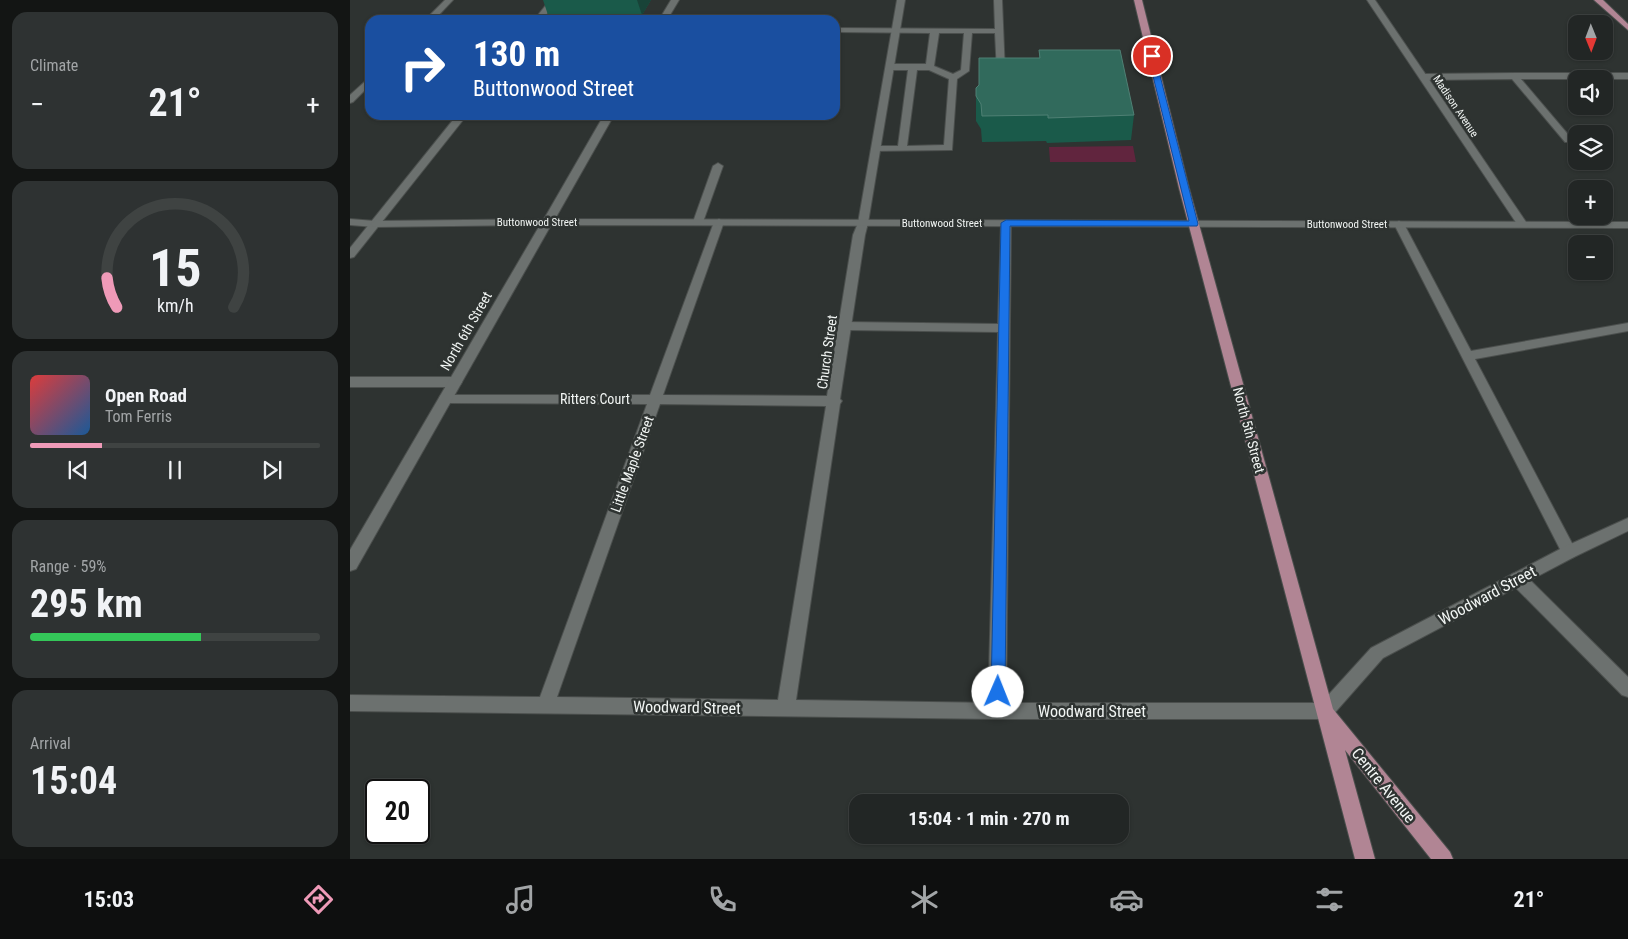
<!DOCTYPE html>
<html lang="en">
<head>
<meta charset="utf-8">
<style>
  body { margin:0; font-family:"Roboto Condensed",sans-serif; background:#2e3232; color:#f1f3f6; height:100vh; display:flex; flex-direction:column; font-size:19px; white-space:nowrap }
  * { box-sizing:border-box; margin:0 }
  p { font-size:16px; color:#a2a5a7 }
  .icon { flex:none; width:28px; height:28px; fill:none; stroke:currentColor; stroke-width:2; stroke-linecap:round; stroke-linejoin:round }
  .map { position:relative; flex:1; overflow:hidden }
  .panel { display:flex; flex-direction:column; gap:12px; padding:12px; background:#131514; width:350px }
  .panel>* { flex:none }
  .top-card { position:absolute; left:15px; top:15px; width:475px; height:105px; border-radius:15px; box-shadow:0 1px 4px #0004,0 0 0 1px #3f4342; background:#1a4fa0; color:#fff; overflow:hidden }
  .needle { width:32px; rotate:179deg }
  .buttons { position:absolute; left:1218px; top:15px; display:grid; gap:10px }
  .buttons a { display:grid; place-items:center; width:45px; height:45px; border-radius:10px; background:#222625; box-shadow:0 1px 4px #0004,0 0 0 1px #3f4342; font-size:25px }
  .speed { position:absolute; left:15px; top:779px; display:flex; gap:10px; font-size:25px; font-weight:700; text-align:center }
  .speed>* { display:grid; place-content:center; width:65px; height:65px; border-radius:50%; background:#222625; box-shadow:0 1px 4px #0004,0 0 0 1px #3f4342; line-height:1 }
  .speed .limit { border:2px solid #111; border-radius:8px; background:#fff; color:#111 }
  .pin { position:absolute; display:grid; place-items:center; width:42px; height:42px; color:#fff; margin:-21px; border:2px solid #fff; border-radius:50%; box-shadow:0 1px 5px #0007 }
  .me { position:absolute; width:55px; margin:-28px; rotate:1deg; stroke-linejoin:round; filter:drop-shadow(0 0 4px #0008) }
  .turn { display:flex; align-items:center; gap:18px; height:105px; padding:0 25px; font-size:22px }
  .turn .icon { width:65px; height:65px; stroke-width:2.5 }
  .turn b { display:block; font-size:35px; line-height:42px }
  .big { font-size:38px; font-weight:700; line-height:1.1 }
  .panel .tile { flex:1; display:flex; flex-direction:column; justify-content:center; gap:8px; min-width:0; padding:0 18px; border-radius:15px; background:#2e3232 }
  .panel .dial { align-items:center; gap:0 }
  .dial svg { height:130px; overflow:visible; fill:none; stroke:#3f4342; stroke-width:7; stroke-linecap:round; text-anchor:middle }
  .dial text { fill:#f1f3f6; stroke:none }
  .song { display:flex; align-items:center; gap:15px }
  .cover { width:60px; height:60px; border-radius:8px; background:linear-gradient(135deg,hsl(0 70% 55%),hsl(210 70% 35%)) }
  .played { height:5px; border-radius:2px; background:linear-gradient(90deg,#ef9ab8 25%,#3f4342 25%) }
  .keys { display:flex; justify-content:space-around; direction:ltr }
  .heat { display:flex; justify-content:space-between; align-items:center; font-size:28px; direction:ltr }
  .charge { height:8px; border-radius:4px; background:linear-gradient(90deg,#34c759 59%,#3f4342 0) }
  .trip { position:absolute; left:499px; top:794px; width:280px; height:50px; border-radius:15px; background:#222625; box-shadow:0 1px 4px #0004,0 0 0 1px #3f4342; font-weight:700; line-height:50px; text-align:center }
  .dock { display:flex; height:80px; justify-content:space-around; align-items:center; background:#0e0f0f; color:#a2a5a7 }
  .dock .icon { width:35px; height:35px }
  .dock .active { color:#ef9ab8 }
  .dock b { font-size:22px; color:#f1f3f6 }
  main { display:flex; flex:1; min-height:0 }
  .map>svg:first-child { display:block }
  .green { fill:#61253e }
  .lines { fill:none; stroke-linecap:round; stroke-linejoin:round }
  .service-casing { stroke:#4b4f4d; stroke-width:2 }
  .minor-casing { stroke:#4b4f4d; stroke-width:2 }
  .tertiary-casing { stroke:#4b4f4d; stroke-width:2 }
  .primary-casing { stroke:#4b4f4d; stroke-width:2 }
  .service { fill:#6c716f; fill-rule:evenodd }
  .minor { fill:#6c716f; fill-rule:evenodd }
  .tertiary { fill:#6c716f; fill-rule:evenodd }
  .primary { fill:#b18594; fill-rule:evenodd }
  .wall { fill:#1a5a4a }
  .shaded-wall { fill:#184338 }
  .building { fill:#316a5c; stroke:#4f8074 }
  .route { fill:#1a73e8; stroke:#114b97 }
  .labels { text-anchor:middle; stroke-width:5; stroke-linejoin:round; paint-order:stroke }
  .far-street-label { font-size:11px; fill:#f1f5f3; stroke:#2e3331 }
  .street-label { font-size:14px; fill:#f1f5f3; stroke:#2e3331 }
  .near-street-label { font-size:16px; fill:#f1f5f3; stroke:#2e3331 }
</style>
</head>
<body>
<main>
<section class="panel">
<div class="tile"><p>Climate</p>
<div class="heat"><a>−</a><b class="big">21°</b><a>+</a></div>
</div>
<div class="tile dial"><svg viewBox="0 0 100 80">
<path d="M14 69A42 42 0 1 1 86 69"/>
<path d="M14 69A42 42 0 0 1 8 51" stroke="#ef9ab8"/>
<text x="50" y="56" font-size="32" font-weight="700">15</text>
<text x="50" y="72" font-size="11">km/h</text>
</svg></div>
<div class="tile">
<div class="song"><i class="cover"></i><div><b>Open Road</b><p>Tom Ferris</p></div></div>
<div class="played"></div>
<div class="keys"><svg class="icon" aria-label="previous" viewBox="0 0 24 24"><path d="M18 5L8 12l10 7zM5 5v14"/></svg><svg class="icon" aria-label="pause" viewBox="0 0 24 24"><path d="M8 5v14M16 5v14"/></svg><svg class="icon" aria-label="next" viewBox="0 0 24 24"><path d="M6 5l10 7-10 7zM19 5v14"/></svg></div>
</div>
<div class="tile"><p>Range · 59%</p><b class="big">295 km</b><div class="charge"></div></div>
<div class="tile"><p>Arrival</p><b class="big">15:04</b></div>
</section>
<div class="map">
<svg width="1278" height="859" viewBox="0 0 1278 859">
  <rect width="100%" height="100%" fill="#2e3331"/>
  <polygon class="green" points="783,146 786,162 700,162 699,147"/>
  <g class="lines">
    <g class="service-casing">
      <g id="service">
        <polygon points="200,0 208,0 192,20 184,20"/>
        <path d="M644,0H652L655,73L651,76L647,73L645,33H622L619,71L607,79L602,150L523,151L521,149L526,146H548L558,70H540L536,67L540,64H576L580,33L485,32V28L645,29ZM589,33H614L611,70L603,74L584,66ZM567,70H579L599,79L594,145L557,146Z"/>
        <polygon points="1164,73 1278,73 1278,79 1171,79 1221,138 1221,142 1215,142 1162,79 1073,80 1069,77 1073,74"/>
        <polygon points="107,115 117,115 4,257 0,258 0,248"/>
        <polygon points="368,163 373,166 353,222 348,225 344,224 343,222 363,166"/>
        <polygon points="656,220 661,223 656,711 653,717 647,719 641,717 638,711 648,332 496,330 490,326 496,322 648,324 651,223"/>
        <polygon points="1049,221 1054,224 1121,351 1278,323 1278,331 1125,359 1224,547 1227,552 1224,557 1219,558 1214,557 1044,224"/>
        <polygon points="0,377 105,377 110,379 112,382 110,385 105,387 0,387"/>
        <polygon points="1168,572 1174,574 1278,677 1278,697 1272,695 1162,584 1160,579 1162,574"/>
      </g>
    </g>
    <g class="minor-casing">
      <g id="minor">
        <polygon points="95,0 103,0 84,20 75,20"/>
        <path d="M547,0H555L518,223L515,235L490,399L492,401L490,404L446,700L647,703H971L1021,648L1214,547L1278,518V531L1224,557L1033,658L981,717L975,719H647L0,711V695L190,697L297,404L96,403L91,401L89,398L91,395H300L364,222L369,219L374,222L313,395L477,396L503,235L508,223ZM310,404L476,406L428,700L207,697Z"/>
        <polygon points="1017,0 1025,0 1178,225 1177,227 1169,227"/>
        <polygon points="20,77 20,85 3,102 0,103 0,95"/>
        <polygon points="0,219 25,221 30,224 25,227 0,225"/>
      </g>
    </g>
    <g class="tertiary-casing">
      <g id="tertiary">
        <polygon points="321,0 329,0 317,20 309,20"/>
        <polygon points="254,115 264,115 205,219 1278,222 1278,228 201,225 6,569 0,571 0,550 190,225 25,227 20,224 25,221 194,219"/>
      </g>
    </g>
    <g class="primary-casing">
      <g id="primary">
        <polygon points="784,0 792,0 839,188 983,709 1100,852 1103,859 1081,859 995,750 1025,859 1005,859 829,188"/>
        <polygon points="1244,0 1253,0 1278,24 1278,30"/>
      </g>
    </g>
    <use href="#service" class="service"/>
    <use href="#minor" class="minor"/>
    <use href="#tertiary" class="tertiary"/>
    <use href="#primary" class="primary"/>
  </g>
  <g class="wall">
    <polygon points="193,0 301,0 292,15 198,15"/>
    <polygon points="689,50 784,115 781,140 697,143 696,141 632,142 631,129 626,121 626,88 689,58"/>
  </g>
  <polygon class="shaded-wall" points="287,0 301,0 292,15"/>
  <polygon class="building" points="689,50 770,50 784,115 698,118 698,115 632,116 631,104 626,96 626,88 629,85 629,58 690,58"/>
  <polygon class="route" points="802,54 805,56 848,224 847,226 660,226 655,692 653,697 648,699 643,697 641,692 651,223 656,220 839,221 798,56"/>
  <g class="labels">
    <g class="far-street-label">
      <text transform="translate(1106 106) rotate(56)" y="4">Madison Avenue</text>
      <text x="187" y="226">Buttonwood Street</text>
      <text x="592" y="227">Buttonwood Street</text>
      <text x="997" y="228">Buttonwood Street</text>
    </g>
    <g class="street-label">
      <text transform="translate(116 331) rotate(-60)" y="5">North 6th Street</text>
      <text transform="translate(477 352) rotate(-82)" y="5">Church Street</text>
      <text x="245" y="404">Ritters Court</text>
      <text transform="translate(899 430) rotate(75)" y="5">North 5th Street</text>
      <text transform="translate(282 464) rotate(-70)" y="5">Little Maple Street</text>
    </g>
    <g class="near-street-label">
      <text transform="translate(1137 595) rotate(-28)" y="6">Woodward Street</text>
      <text transform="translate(337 707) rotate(1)" y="6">Woodward Street</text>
      <text x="742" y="717">Woodward Street</text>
      <text transform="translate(1034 785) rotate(51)" y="6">Centre Avenue</text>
    </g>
  </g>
</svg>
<div class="buttons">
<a><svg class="needle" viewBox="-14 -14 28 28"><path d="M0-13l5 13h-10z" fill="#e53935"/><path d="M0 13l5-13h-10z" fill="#a2a5a7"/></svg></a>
<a><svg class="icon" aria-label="sound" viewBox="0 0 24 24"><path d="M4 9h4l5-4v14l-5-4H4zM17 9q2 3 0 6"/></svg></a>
<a><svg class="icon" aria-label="layers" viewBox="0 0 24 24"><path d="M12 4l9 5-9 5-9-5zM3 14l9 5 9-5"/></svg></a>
<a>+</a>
<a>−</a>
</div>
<div class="speed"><div class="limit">20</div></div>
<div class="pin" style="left:802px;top:56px;background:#d93025"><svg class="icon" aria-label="arrive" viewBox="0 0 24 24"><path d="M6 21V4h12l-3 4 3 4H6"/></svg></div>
<svg class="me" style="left:648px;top:692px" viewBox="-20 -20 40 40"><circle r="19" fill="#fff"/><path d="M0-13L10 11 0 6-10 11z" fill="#1a73e8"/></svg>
<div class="trip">15:04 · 1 min · 270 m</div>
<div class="top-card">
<div class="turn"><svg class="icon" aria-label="right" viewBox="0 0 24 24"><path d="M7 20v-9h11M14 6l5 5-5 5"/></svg><div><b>130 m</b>Buttonwood Street</div></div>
</div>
</div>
</main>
<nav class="dock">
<b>15:03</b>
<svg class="icon active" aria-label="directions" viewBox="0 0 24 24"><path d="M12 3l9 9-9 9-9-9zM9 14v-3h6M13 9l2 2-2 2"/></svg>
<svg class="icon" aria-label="music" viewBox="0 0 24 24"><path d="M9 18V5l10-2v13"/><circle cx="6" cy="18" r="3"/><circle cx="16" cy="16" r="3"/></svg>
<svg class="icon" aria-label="phone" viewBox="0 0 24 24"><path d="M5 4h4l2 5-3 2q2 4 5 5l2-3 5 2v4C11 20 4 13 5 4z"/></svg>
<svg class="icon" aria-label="climate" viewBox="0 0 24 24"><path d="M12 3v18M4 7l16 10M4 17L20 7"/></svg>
<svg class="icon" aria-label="car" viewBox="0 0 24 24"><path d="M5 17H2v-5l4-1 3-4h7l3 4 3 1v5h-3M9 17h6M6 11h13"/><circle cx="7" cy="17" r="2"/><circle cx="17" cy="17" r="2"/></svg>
<svg class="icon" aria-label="filters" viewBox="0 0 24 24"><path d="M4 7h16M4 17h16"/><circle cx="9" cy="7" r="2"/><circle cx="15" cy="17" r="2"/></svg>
<b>21°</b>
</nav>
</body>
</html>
